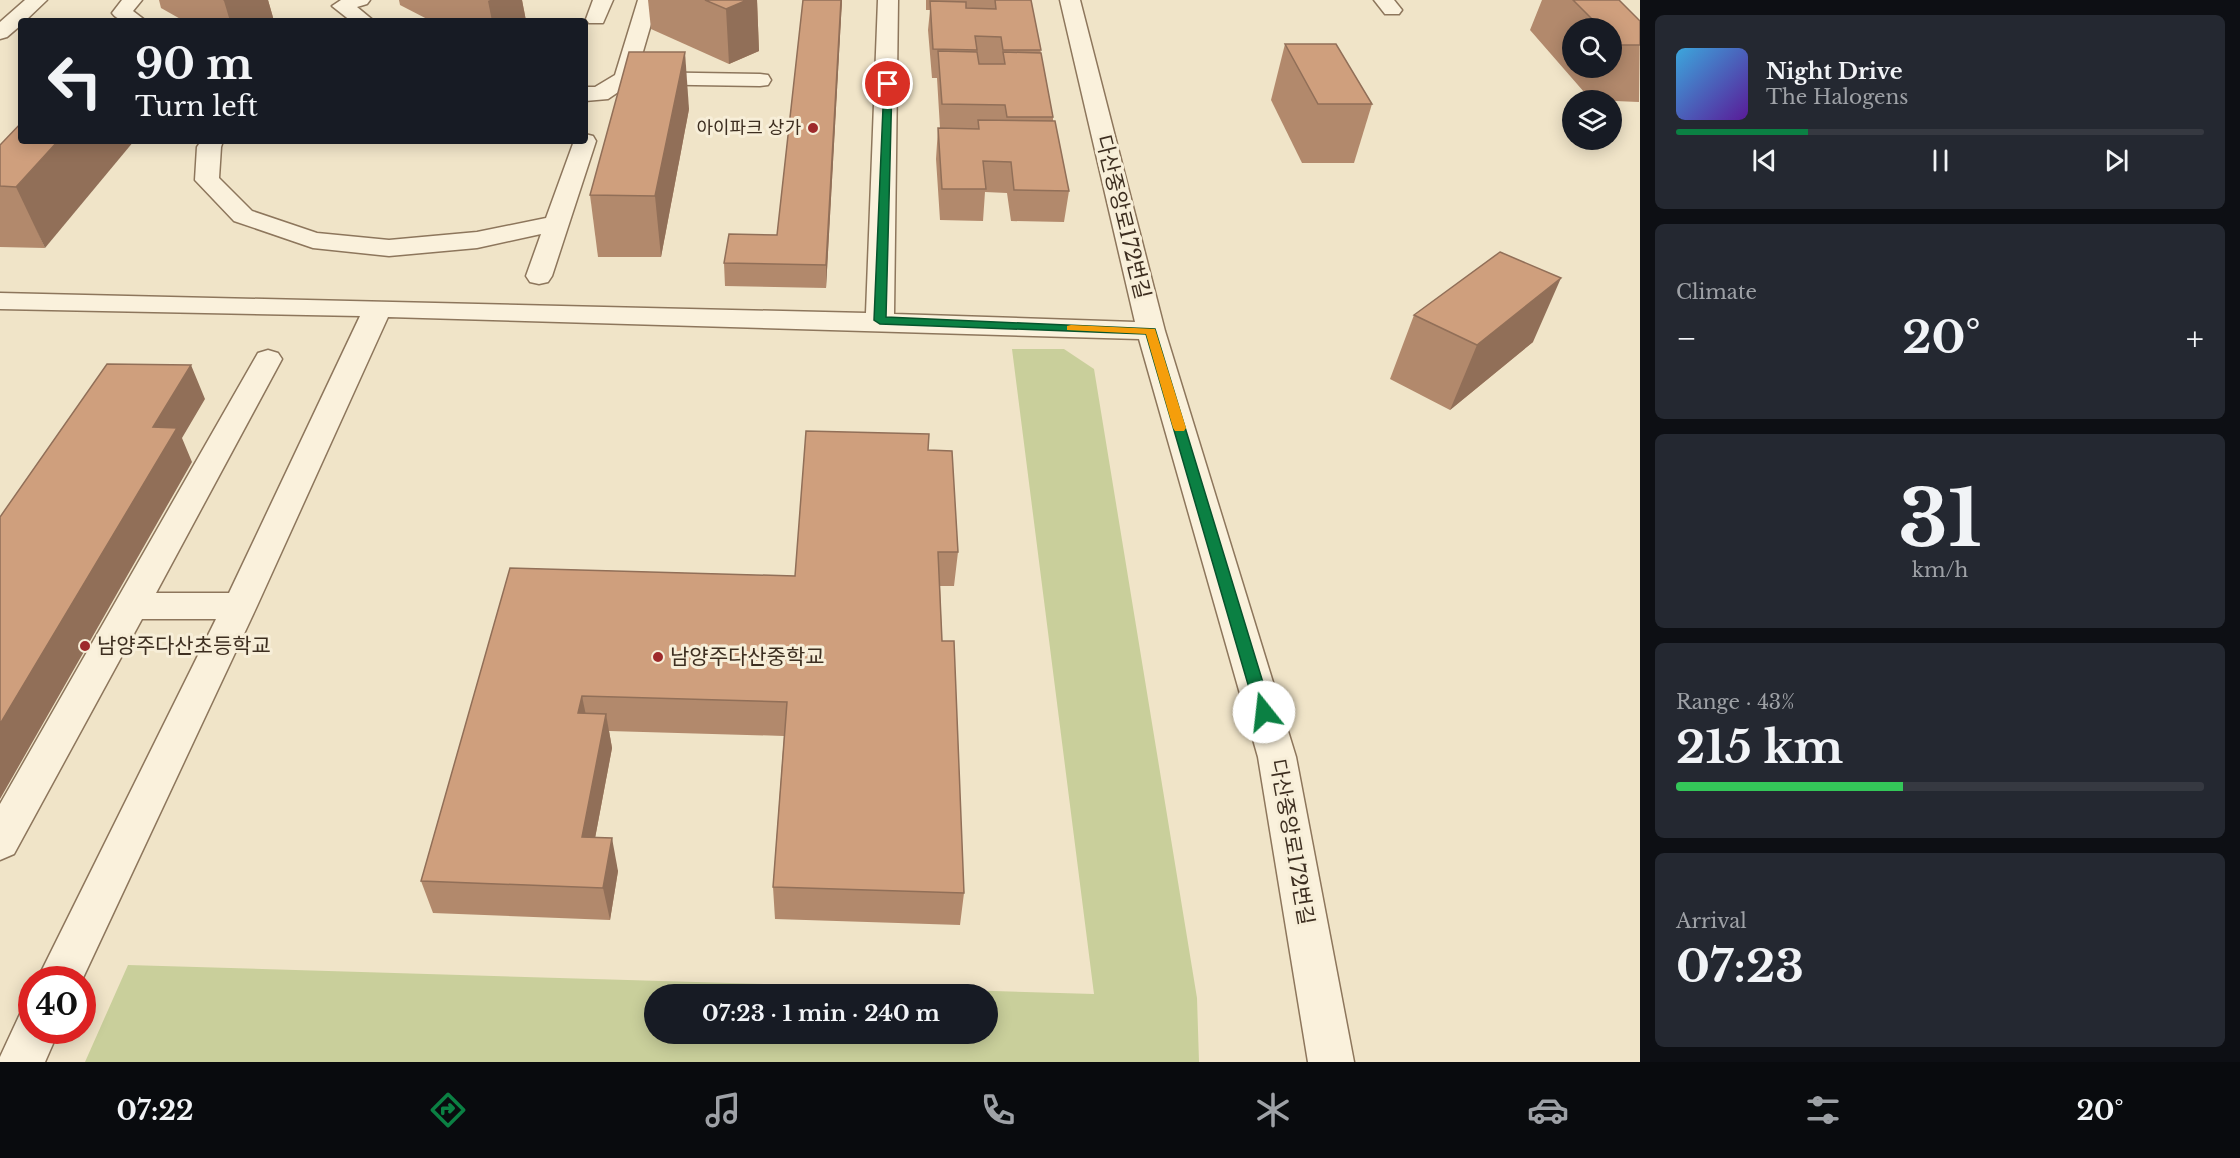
<!DOCTYPE html>
<html lang="en">
<head>
<meta charset="utf-8">
<style>
  body { margin:0; font-family:"Libre Baskerville","Noto Sans KR",serif; background:#242831; color:#f1f3f6; height:100vh; display:flex; flex-direction:column; font-size:22px; white-space:nowrap }
  * { box-sizing:border-box; margin:0 }
  p { font-size:20px; color:#9ea1a6 }
  .icon { flex:none; width:33px; height:33px; fill:none; stroke:currentColor; stroke-width:2; stroke-linecap:round; stroke-linejoin:round }
  .map { position:relative; flex:1; overflow:hidden }
  .side { display:flex; flex-direction:column; gap:15px; padding:15px; background:#0d0f14; width:600px }
  .side>* { flex:none }
  .guide { position:absolute; left:18px; top:18px; width:570px; height:126px; border-radius:6px; box-shadow:0 3px 15px #0003; background:#171b24; color:#f1f3f6; overflow:hidden }
  .tools { position:absolute; left:1562px; top:18px; display:grid; gap:12px }
  .tools a { display:grid; place-items:center; width:60px; height:60px; border-radius:50%; background:#171b24; box-shadow:0 3px 15px #0003; font-size:30px }
  .speed { position:absolute; left:18px; top:966px; display:flex; gap:12px; font-size:30px; font-weight:700; text-align:center }
  .speed>* { display:grid; place-content:center; width:78px; height:78px; border-radius:50%; background:#171b24; box-shadow:0 3px 15px #0003; line-height:1 }
  .speed .limit { border:9px solid #d22; background:#fff; color:#111 }
  .pin { position:absolute; display:grid; place-items:center; width:51px; height:51px; color:#fff; margin:-26px; border:3px solid #fff; border-radius:50%; box-shadow:0 2px 6px #0007 }
  .me { position:absolute; width:66px; margin:-33px; rotate:344deg; stroke-linejoin:round; filter:drop-shadow(0 0 4px #0008) }
  .turn { display:flex; align-items:center; gap:21px; height:126px; padding:0 18px; font-size:27px }
  .turn .icon { width:78px; height:78px; stroke-width:2.5 }
  .turn b { display:block; font-size:42px; line-height:51px }
  .big { font-size:45px; font-weight:800; line-height:1.1 }
  .side .widget { flex:1; display:flex; flex-direction:column; justify-content:center; gap:9px; min-width:0; padding:0 21px; border-radius:9px; background:#242831 }
  .side .dial { align-items:center; gap:0 }
  .dial b { font-size:78px; line-height:1 }
  .song { display:flex; align-items:center; gap:18px }
  .cover { width:72px; height:72px; border-radius:9px; background:linear-gradient(135deg,hsl(200 70% 55%),hsl(270 70% 35%)) }
  .played { height:6px; border-radius:3px; background:linear-gradient(90deg,#0b8043 25%,#363941 25%) }
  .keys { display:flex; justify-content:space-around; direction:ltr }
  .heat { display:flex; justify-content:space-between; align-items:center; font-size:33px; direction:ltr }
  .charge { height:9px; border-radius:4px; background:linear-gradient(90deg,#34c759 43%,#363941 0) }
  .trip { position:absolute; left:644px; top:984px; width:354px; height:60px; border-radius:30px; background:#171b24; box-shadow:0 3px 15px #0003; font-weight:800; line-height:60px; text-align:center }
  .dock { display:flex; height:96px; justify-content:space-around; align-items:center; background:#090b0e; color:#9ea1a6 }
  .dock .icon { width:42px; height:42px }
  .dock .selected { color:#0b8043 }
  .dock b { font-size:27px; color:#f1f3f6 }
  main { display:flex; flex:1; min-height:0 }
  .map>svg:first-child { display:block }
  .green { fill:#c9cf9b; fill-rule:evenodd }
  .lines { fill:none; stroke-linecap:round; stroke-linejoin:round }
  .minor-casing { stroke:#8d765c; stroke-width:3 }
  .minor { fill:#faf1dc; fill-rule:evenodd }
  .wall { fill:#b2896c; fill-rule:evenodd }
  .shaded-wall { fill:#916f58 }
  .building { fill:#cf9f7d; stroke:#916f58; stroke-width:1.5 }
  .route { fill:#0b8043; stroke:#07532c; stroke-width:1.5 }
  .slow { fill:#f59e0b }
  .poi-dot { fill:#9e2a2b; stroke:#f7eed8; stroke-width:2 }
  .labels { text-anchor:middle; stroke-width:6; stroke-linejoin:round; paint-order:stroke }
  .far-poi-label { font-size:18px; fill:#3d2e20; stroke:#f7eed8; text-anchor:end }
  .street-label { font-size:21px; fill:#3d2e20; stroke:#f7eed8 }
  .poi-label { font-size:21px; fill:#3d2e20; stroke:#f7eed8; text-anchor:start }
</style>
</head>
<body>
<main>
<div class="map">
<svg width="1640" height="1062" viewBox="0 0 1640 1062">
  <rect width="100%" height="100%" fill="#f0e4c8"/>
  <path class="green" d="M1012,349H1064L1094,369L1197,998L1199,1062H85L128,965L1094,994ZM654,994H987V1034H654Z"/>
  <g class="lines">
    <g class="minor-casing">
      <g id="minor">
        <polygon points="25,0 47,0 25,21 21,21 21,25 7,37 0,39 0,22"/>
        <path d="M122,0H142L133,11L146,21C134,21 120,24 112,13Z"/>
        <polygon points="341,0 370,0 367,4 357,7 374,21 351,21 332,6"/>
        <polygon points="593,0 613,0 603,23 589,23 586,19"/>
        <polygon points="638,0 658,0 637,72 760,74 768,75 771,80 768,85 760,86 630,84 608,99 585,101 585,87 595,87 615,75"/>
        <polygon points="878,0 898,0 894,314 1135,322 1060,0 1080,0 1165,331 1296,757 1354,1062 1308,1062 1258,757 1139,339 388,317 257,606 82,980 37,980 216,619 142,619 14,854 0,860 0,804 258,353 268,350 278,353 282,359 156,593 229,593 360,316 0,309 0,293 866,313"/>
        <polygon points="1374,0 1394,0 1402,10 1399,14 1385,14"/>
        <polygon points="585,134 593,136 596,141 552,276 548,282 539,284 530,282 526,276 541,234 477,248 389,256 313,248 234,221 195,180 197,147 201,141 223,141 221,147 219,178 252,211 317,233 389,240 477,232 546,218 574,141 585,141"/>
        <polygon points="32,1010 32,1030 59,1030 45,1062 0,1062 0,1057 20,1014"/>
      </g>
    </g>
    <use href="#minor" class="minor"/>
  </g>
  <g class="wall">
    <polygon points="159,0 268,0 274,21 184,21 161,8"/>
    <polygon points="399,0 522,0 526,21 431,21 400,5"/>
    <polygon points="648,0 757,0 759,51 729,64 651,29"/>
    <polygon points="803,0 842,0 826,288 725,286 724,263 777,235"/>
    <polygon points="926,0 1031,0 1053,117 1053,121 1069,191 1064,222 1011,221 1007,193 985,192 983,221 940,220 936,159 938,128 940,128 937,78 932,78 928,30 930,10 926,10"/>
    <path d="M1542,0H1619L1640,21L1639,102L1591,100L1530,30ZM1572,28H1611V68H1572Z"/>
    <polygon points="1285,44 1372,104 1354,163 1302,163 1271,100"/>
    <polygon points="689,109 661,257 598,257 590,195"/>
    <polygon points="0,145 45,248 0,247"/>
    <polygon points="1414,315 1533,342 1450,410 1390,379"/>
    <polygon points="928,450 958,552 954,586 940,586 942,641 964,893 960,925 775,919 773,887 784,736 609,731 612,748 595,838 618,871 610,920 433,913 421,881 510,568 795,576"/>
  </g>
  <g class="shaded-wall">
    <polygon points="223,0 268,0 274,21 230,21 224,1"/>
    <polygon points="490,0 522,0 526,21 492,21 488,1"/>
    <polygon points="707,0 757,0 759,51 729,64 726,9"/>
    <polygon points="841,0 842,0 826,288 826,265"/>
    <polygon points="685,52 689,109 661,257 655,196"/>
    <polygon points="58,141 134,141 45,248 16,187"/>
    <polygon points="1561,278 1533,342 1450,410 1477,345"/>
    <polygon points="191,365 205,399 182,438 192,462 0,799 0,724 153,427"/>
    <polygon points="582,696 589,730 578,713"/>
    <polygon points="606,714 612,748 589,870 582,837"/>
    <polygon points="612,838 618,871 610,920 603,888"/>
  </g>
  <g class="building">
    <polygon points="705,0 747,0 726,9"/>
    <polygon points="803,0 841,0 826,265 724,263 729,234 777,235"/>
    <polygon points="995,0 1031,0 1041,50 1003,50 1001,37 975,36 977,50 933,49 930,1 966,2 966,8 996,9"/>
    <polygon points="1573,0 1619,0 1640,21 1640,45 1616,45 1611,39 1611,28 1601,28"/>
    <polygon points="1285,44 1336,44 1372,104 1318,104"/>
    <polygon points="938,51 977,52 979,64 1005,64 1003,52 1041,53 1053,117 1007,117 1005,105 942,104"/>
    <polygon points="629,52 685,52 655,196 590,195"/>
    <polygon points="978,120 1055,121 1069,191 1014,190 1011,162 983,161 986,189 942,189 938,128 979,129"/>
    <polygon points="21,123 21,141 58,141 16,187 0,186 0,145"/>
    <polygon points="1500,252 1561,278 1477,345 1414,315"/>
    <polygon points="107,364 191,365 153,427 177,428 0,724 0,517"/>
    <polygon points="806,431 929,434 928,450 952,451 958,552 938,552 942,641 954,641 964,893 773,887 787,702 582,696 578,713 606,714 582,837 612,838 603,888 421,881 510,568 795,576"/>
  </g>
  <polygon class="route" points="888,81 892,84 886,317 1155,329 1272,712 1270,717 1264,719 1259,717 1256,712 1146,334 880,324 874,320 884,84"/>
  <polygon class="slow" points="1071,325 1155,329 1186,428 1184,431 1175,431 1173,428 1146,334 1067,330 1067,326"/>
  <g class="poi-dot">
    <circle cx="813" cy="128" r="6"/>
    <circle cx="85" cy="646" r="6"/>
    <circle cx="658" cy="657" r="6"/>
  </g>
  <g class="labels">
    <g class="far-poi-label">
      <text x="801" y="134">아이파크 상가</text>
    </g>
    <g class="street-label">
      <text transform="translate(1123 217) rotate(76)" y="7">다산중앙로172번길</text>
      <text transform="translate(1292 842) rotate(80)" y="7">다산중앙로172번길</text>
    </g>
    <g class="poi-label">
      <text x="97" y="653">남양주다산초등학교</text>
      <text x="670" y="664">남양주다산중학교</text>
    </g>
  </g>
</svg>
<div class="tools">
<a><svg class="icon" aria-label="search" viewBox="0 0 24 24"><circle cx="10" cy="10" r="6"/><path d="M15 15l6 6"/></svg></a>
<a><svg class="icon" aria-label="layers" viewBox="0 0 24 24"><path d="M12 4l9 5-9 5-9-5zM3 14l9 5 9-5"/></svg></a>
</div>
<div class="speed"><div class="limit">40</div></div>
<div class="pin" style="left:888px;top:84px;background:#d93025"><svg class="icon" aria-label="arrive" viewBox="0 0 24 24"><path d="M6 21V4h12l-3 4 3 4H6"/></svg></div>
<svg class="me" style="left:1264px;top:712px" viewBox="-20 -20 40 40"><circle r="19" fill="#fff"/><path d="M0-13L10 11 0 6-10 11z" fill="#0b8043"/></svg>
<div class="trip">07:23 · 1 min · 240 m</div>
<div class="guide">
<div class="turn"><svg class="icon" aria-label="left" viewBox="0 0 24 24"><path d="M17 20v-9H6M10 6l-5 5 5 5"/></svg><div><b>90 m</b>Turn left</div></div>
</div>
</div>
<section class="side">
<div class="widget">
<div class="song"><i class="cover"></i><div><b>Night Drive</b><p>The Halogens</p></div></div>
<div class="played"></div>
<div class="keys"><svg class="icon" aria-label="previous" viewBox="0 0 24 24"><path d="M18 5L8 12l10 7zM5 5v14"/></svg><svg class="icon" aria-label="pause" viewBox="0 0 24 24"><path d="M8 5v14M16 5v14"/></svg><svg class="icon" aria-label="next" viewBox="0 0 24 24"><path d="M6 5l10 7-10 7zM19 5v14"/></svg></div>
</div>
<div class="widget"><p>Climate</p>
<div class="heat"><a>−</a><b class="big">20°</b><a>+</a></div>
</div>
<div class="widget dial"><b>31</b><p>km/h</p></div>
<div class="widget"><p>Range · 43%</p><b class="big">215 km</b><div class="charge"></div></div>
<div class="widget"><p>Arrival</p><b class="big">07:23</b></div>
</section>
</main>
<nav class="dock">
<b>07:22</b>
<svg class="icon selected" aria-label="directions" viewBox="0 0 24 24"><path d="M12 3l9 9-9 9-9-9zM9 14v-3h6M13 9l2 2-2 2"/></svg>
<svg class="icon" aria-label="music" viewBox="0 0 24 24"><path d="M9 18V5l10-2v13"/><circle cx="6" cy="18" r="3"/><circle cx="16" cy="16" r="3"/></svg>
<svg class="icon" aria-label="phone" viewBox="0 0 24 24"><path d="M5 4h4l2 5-3 2q2 4 5 5l2-3 5 2v4C11 20 4 13 5 4z"/></svg>
<svg class="icon" aria-label="climate" viewBox="0 0 24 24"><path d="M12 3v18M4 7l16 10M4 17L20 7"/></svg>
<svg class="icon" aria-label="car" viewBox="0 0 24 24"><path d="M5 17H2v-5l4-1 3-4h7l3 4 3 1v5h-3M9 17h6M6 11h13"/><circle cx="7" cy="17" r="2"/><circle cx="17" cy="17" r="2"/></svg>
<svg class="icon" aria-label="filters" viewBox="0 0 24 24"><path d="M4 7h16M4 17h16"/><circle cx="9" cy="7" r="2"/><circle cx="15" cy="17" r="2"/></svg>
<b>20°</b>
</nav>
</body>
</html>
